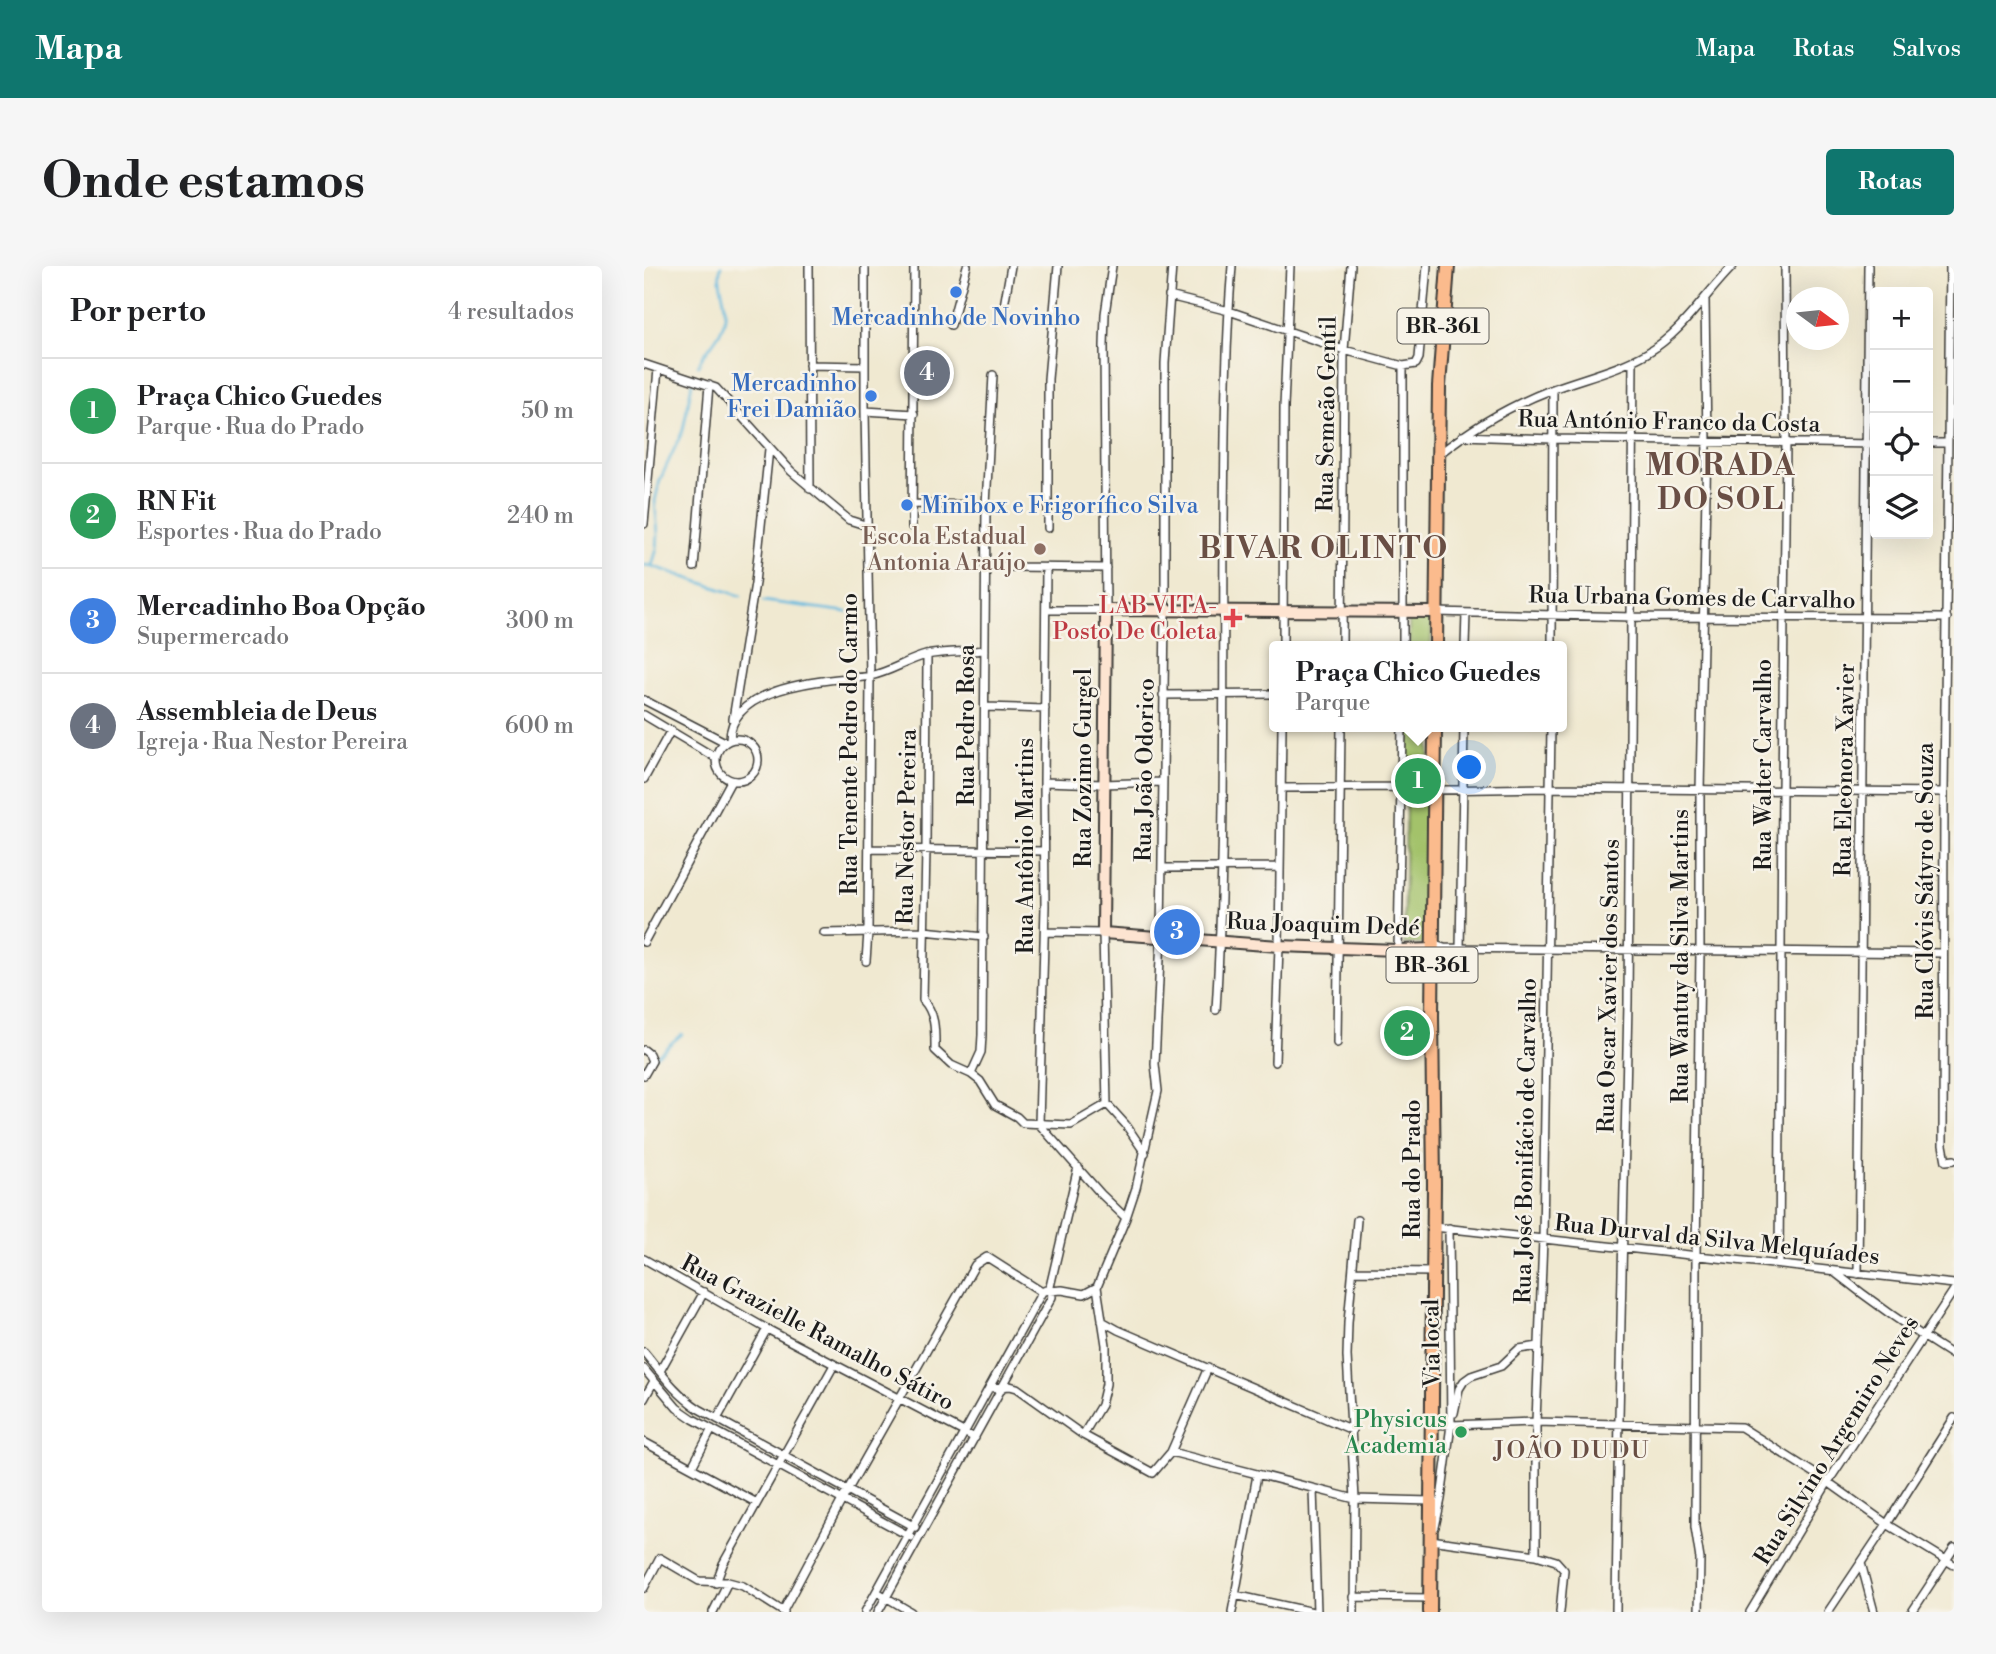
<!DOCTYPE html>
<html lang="pt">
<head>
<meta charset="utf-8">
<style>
  :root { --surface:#fff; --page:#f6f6f6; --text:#202124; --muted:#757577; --line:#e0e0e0; --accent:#0f766e }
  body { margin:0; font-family:"Libre Bodoni",serif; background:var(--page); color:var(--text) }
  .controls { position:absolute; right:21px; top:21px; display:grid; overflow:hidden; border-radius:7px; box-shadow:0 7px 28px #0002 }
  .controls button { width:63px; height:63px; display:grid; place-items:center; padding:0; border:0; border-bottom:2px solid var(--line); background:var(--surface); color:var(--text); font:35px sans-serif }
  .compass { position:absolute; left:1142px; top:21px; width:63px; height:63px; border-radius:50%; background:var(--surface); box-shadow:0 7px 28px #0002; rotate:105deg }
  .you { position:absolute; left:826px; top:502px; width:24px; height:24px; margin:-18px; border:5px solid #fff; border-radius:50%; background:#1a73e8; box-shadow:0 0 0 10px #1a73e833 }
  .badge { display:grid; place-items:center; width:46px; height:46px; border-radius:50%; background:var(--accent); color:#fff; font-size:23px; font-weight:700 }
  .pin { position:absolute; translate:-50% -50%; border:4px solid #fff; box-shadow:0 2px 7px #0006 }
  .popup { position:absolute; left:625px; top:375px; width:298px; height:91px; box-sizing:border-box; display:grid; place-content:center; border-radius:7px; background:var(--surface); filter:drop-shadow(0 2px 5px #0005); font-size:23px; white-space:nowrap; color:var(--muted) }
  .popup b { font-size:26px; color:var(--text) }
  .popup::after { content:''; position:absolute; left:50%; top:100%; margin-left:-14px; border:14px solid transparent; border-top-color:var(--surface) }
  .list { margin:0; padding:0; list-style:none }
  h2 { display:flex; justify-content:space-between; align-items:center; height:91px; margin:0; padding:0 28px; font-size:30px }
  h2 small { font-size:23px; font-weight:400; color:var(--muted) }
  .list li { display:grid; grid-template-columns:46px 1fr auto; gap:21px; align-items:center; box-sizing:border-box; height:105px; padding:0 28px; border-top:2px solid var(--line) }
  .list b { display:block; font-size:26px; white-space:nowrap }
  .list p { margin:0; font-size:23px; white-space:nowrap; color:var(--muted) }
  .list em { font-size:23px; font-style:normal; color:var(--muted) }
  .icon { flex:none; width:38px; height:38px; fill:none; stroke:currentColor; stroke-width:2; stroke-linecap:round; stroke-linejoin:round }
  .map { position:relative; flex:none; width:1310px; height:1346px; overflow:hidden; border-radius:7px }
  header { display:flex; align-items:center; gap:42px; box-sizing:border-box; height:98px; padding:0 35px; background:var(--accent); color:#fff }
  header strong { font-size:33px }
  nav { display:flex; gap:38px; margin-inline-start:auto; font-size:24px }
  .intro { display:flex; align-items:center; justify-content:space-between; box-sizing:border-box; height:168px; padding:0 42px }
  h1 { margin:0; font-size:49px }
  .button { padding:18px 32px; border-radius:7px; background:var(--accent); color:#fff; font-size:24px; font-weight:700 }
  main { display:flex; gap:42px; padding:0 42px }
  aside { flex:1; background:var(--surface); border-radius:7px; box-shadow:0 7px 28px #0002 }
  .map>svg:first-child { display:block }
</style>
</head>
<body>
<header>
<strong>Mapa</strong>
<nav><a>Mapa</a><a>Rotas</a><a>Salvos</a></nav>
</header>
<div class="intro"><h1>Onde estamos</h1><a class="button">Rotas</a></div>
<main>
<aside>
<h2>Por perto<small>4 resultados</small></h2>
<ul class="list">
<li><span class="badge" style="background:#2e9e5b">1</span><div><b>Praça Chico Guedes</b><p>Parque · Rua do Prado</p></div><em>50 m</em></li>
<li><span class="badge" style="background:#2e9e5b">2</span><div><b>RN Fit</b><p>Esportes · Rua do Prado</p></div><em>240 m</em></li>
<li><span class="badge" style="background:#3f7fe0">3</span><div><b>Mercadinho Boa Opção</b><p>Supermercado</p></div><em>300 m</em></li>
<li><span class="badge" style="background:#6b7280">4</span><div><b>Assembleia de Deus</b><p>Igreja · Rua Nestor Pereira</p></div><em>600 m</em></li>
</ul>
</aside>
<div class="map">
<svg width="1310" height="1346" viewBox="0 0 1310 1346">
  <rect width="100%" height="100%" fill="#f7f3e8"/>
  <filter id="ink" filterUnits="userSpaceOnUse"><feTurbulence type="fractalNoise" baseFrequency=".0143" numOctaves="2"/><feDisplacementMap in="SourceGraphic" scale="14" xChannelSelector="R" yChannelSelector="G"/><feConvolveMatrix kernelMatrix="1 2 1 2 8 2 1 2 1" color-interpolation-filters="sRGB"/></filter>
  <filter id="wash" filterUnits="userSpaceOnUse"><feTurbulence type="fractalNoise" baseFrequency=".00686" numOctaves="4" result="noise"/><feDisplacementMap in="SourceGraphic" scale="28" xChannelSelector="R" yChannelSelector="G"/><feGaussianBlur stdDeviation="1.57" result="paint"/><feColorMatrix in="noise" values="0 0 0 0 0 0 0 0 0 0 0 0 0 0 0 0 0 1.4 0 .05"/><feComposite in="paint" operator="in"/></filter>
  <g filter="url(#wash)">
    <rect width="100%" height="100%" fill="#f0e9d1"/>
    <path fill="#a3c26a" stroke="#606f43" stroke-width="2" d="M765 352H788L787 380H765Z
      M763 461H786L782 678H760Z"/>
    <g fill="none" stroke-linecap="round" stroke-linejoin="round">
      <path stroke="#63b9df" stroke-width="2.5" d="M54 99C62 82 79 70 81 50 83 32 72 17 77 0
        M0 299 8 300 97 330
        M8 300 13 282 14 268 11 235 16 214 39 164 48 117
        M119 335 203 346
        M12 790 38 768"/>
    </g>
  </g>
  <g filter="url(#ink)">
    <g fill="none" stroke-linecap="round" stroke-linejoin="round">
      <g stroke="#3c3b37" stroke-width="10">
        <path id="street" d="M165 0 166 223
          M221 0V145L226 411 224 666 222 695
          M1306 0 1300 526 1299 879 1302 895 1310 894
          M525 30 585 45 700 84 759 100 772 98 775 92 783 0
          M360 40 367 0
          M307 59 323 0
          M0 98 72 122 147 205 205 254 224 260
          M165 99 221 100
          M221 145 270 148
          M818 170 908 173 1231 178
          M1284 177H1304
          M794 189C829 161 867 139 909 123 941 111 974 104 1003 87 1040 65 1060 29 1089 0
          M269 238 342 239
          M0 258 14 103
          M268 261 270 0
          M404 262V113L414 0
          M342 298 368 301 462 302
          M50 301 65 119
          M402 302 400 516 401 640 395 858 457 928 482 952
          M402 344H462L460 80 461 48 468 0
          M792 346 988 351 1303 352
          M639 380 640 141 646 0
          M698 380 700 84 707 0
          M759 380V100
          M821 380 822 347
          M908 380 909 123
          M283 389 282 583 279 734C292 748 291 765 291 784L307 799 327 808 336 815 351 839 373 851 379 857 427 859 463 838
          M519 429 630 428
          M0 434 81 476
          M342 441 401 443
          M0 449 72 492
          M89 453 111 317 125 183
          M72 494a21 21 0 1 1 42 0a21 21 0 1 1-42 0Z
          M86 473C86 424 168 415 205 412 212 411 219 412 226 410 246 406 263 394 282 389 300 385 322 386 341 384
          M0 513 27 464
          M400 516 459 518 518 516
          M638 522 757 521
          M790 524 905 522 1300 526
          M225 583 400 585
          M518 602 635 601
          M401 666 459 667 463 838
          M180 667 280 665 340 671
          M789 674 794 680 800 682 1299 687
          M0 676 87 515
          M816 682 820 461
          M754 684 758 461
          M572 744C582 581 579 418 580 255 581 170 581 85 588 0
          M693 777 697 461
          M0 784 5 788 8 795 0 809
          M631 796 635 680 638 461
          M327 808 337 786 338 769 342 239 349 109
          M463 838 482 859 501 887
          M434 901 405 1025 418 1024 440 1028 453 1021
          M790 961 1310 1018
          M0 993 123 1063 331 1172
          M1135 998 1138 525 1142 175 1141 0
          M709 1005 790 1006
          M1189 1005C1228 1036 1268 1064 1310 1090
          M1214 1008 1224 0
          M458 1055 474 1064 708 1164
          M0 1086C18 1108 32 1128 55 1143L271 1261
          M0 1103 33 1142 49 1153 267 1271
          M16 1105 60 1026
          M345 1122 366 1120 373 1122 439 1169 509 1207 527 1186 564 1102
          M0 1133 10 1115
          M810 1147 815 1123 820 1115 827 1110 857 1100 875 1083 895 1080
          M73 1153 123 1063
          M788 1158 807 1159 892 1156 1097 1161 1184 1216 1243 1258 1310 1299
          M439 1169 457 1139 462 1118V1079L453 1021 482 952 492 922 514 825 511 798 517 672 521 345V97L528 0
          M0 1176 113 1237
          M527 1186 711 1233 787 1235
          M48 1201 68 1163
          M669 1223 673 1346
          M791 1261 797 1233 807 1159 805 962
          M788 1272 787 1274 892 1289 912 1295 920 1304 916 1346
          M892 1289V1156L899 973 907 461
          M1217 1297 1230 1346
          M72 1317 79 1298 190 1099
          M0 1322 16 1292 55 1315 84 1316 99 1320 140 1346
          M233 1326 267 1346
          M591 1329 669 1346
          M709 1331 786 1332
          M139 1345 198 1234 331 999 343 991 398 1026 402 1024 407 1026 408 1031 234 1346
          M69 1346 84 1316
          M221 1346 398 1026
          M588 1346 613 1209
          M710 1346 711 1233 703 1090 704 1057 713 954
          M972 1346C974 1143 980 939 984 736 987 522 988 308 989 95
          M1055 1346 1056 1293 1051 1261 1052 989 1056 685V525L1063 176 1061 34
          M1106 1346 1184 1216 1310 1024
          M1184 1346 1243 1258 1310 1152
          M1268 1346 1310 1282"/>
      </g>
      <g stroke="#3c3b37" stroke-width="14">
        <path id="secondary" d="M789 683 754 684 635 680 459 667 462 344 792 346"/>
      </g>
      <g stroke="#3c3b37" stroke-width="16">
        <path id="primary" d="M792 380 795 120 804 0
          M786 1346 790 918 788 750 791 461"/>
      </g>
      <use href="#street" stroke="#fff" stroke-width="7"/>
      <use href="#secondary" stroke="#fde4d1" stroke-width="10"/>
      <use href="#primary" stroke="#fbbb8d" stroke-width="12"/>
    </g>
  </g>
  <g fill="#3f7fe0" stroke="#f7f3e8" stroke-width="2.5">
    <circle cx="312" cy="26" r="7"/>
    <circle cx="227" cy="130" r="7"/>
    <circle cx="263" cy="239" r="7"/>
  </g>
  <circle fill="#8d6e63" stroke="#f7f3e8" stroke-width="2.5" cx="396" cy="283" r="7"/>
  <path fill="#e0444e" stroke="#f7f3e8" stroke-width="2.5" d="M585.5 341.5h7v7h7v7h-7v7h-7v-7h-7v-7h7z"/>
  <circle fill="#2e9e5b" stroke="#f7f3e8" stroke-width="2.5" cx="817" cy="1166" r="7"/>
  <g text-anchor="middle" stroke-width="5" stroke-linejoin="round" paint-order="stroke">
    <g fill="#f7f3e8" stroke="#5e5c59" stroke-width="2">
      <rect x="753.5" y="42.5" width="91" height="35" rx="5"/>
      <rect x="742.5" y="681.5" width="91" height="35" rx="5"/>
    </g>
    <g font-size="21" font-weight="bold" fill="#1c1c1c">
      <text x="799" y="67">BR-361</text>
      <text x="788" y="706">BR-361</text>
    </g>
    <g font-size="23" fill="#366cbe" stroke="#f7f3e8">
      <text x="312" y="59">Mercadinho de Novinho</text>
      <text x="213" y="125" text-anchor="end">Mercadinho<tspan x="213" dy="26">Frei Damião</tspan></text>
      <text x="277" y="247" text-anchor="start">Minibox e Frigorífico Silva</text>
    </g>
    <g font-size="23" fill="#1c1c1c" stroke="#f7f3e8">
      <text transform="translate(682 148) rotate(-89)" y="8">Rua Semeão Gentil</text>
      <text transform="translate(1025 155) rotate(1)" y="8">Rua António Franco da Costa</text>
      <text transform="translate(1048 331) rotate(1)" y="8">Rua Urbana Gomes de Carvalho</text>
      <text transform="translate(322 459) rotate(-90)" y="8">Rua Pedro Rosa</text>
      <text transform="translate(205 478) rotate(-90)" y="8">Rua Tenente Pedro do Carmo</text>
      <text transform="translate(1119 499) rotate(-90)" y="8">Rua Walter Carvalho</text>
      <text transform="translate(439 502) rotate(-90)" y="8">Rua Zozimo Gurgel</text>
      <text transform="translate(500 504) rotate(-89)" y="8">Rua João Odorico</text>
      <text transform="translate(1200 504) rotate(-89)" y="8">Rua Eleonora Xavier</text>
      <text transform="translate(262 561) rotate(-89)" y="8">Rua Nestor Pereira</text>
      <text transform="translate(381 580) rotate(-90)" y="8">Rua Antônio Martins</text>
      <text transform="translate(1281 615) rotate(-90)" y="8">Rua Clóvis Sátyro de Souza</text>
      <text transform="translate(679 658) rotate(2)" y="8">Rua Joaquim Dedé</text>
      <text transform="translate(1036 690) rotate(-90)" y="8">Rua Wantuy da Silva Martins</text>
      <text transform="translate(964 720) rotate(-89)" y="8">Rua Oscar Xavier dos Santos</text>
      <text transform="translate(881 875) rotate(-89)" y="8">Rua José Bonifácio de Carvalho</text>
      <text transform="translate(768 903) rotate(-90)" y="8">Rua do Prado</text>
      <text transform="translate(1073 973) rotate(6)" y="8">Rua Durval da Silva Melquíades</text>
      <text transform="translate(174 1066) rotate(28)" y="8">Rua Grazielle Ramalho Sátiro</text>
      <text transform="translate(787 1077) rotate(-91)" y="8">Via local</text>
      <text transform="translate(1192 1174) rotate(-58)" y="8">Rua Silvino Argemiro Neves</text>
    </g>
    <g font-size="23" fill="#785e54" stroke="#f7f3e8" text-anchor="end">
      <text x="382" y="278">Escola Estadual<tspan x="382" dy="26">Antonia Araújo</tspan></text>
    </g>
    <g font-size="23" fill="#be3a42" stroke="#f7f3e8" text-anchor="end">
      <text x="573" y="347">LAB VITA-<tspan x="573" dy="26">Posto De Coleta</tspan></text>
    </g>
    <g font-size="23" fill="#27864d" stroke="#f7f3e8" text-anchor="end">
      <text x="803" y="1161">Physicus<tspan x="803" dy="26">Academia</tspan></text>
    </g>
    <g font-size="24" letter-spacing="2" fill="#694e44" stroke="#f7f3e8">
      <text x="928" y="1192">JOÃO DUDU</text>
    </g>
    <g font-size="30" font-weight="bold" letter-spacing="2" fill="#694e44" stroke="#f7f3e8">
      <text x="1077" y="209">MORADA<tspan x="1077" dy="34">DO SOL</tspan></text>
      <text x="680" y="292">BIVAR OLINTO</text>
    </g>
  </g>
</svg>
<div class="controls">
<button>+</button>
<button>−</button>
<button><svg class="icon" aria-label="locate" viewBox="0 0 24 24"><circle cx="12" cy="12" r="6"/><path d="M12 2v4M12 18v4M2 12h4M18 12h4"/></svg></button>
<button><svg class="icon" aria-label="layers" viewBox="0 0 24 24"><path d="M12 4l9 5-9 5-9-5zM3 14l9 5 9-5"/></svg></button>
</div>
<svg class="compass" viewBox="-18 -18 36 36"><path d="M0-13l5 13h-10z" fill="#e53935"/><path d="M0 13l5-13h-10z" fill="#757577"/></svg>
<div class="you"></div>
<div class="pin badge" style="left:774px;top:515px;background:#2e9e5b">1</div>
<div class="popup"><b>Praça Chico Guedes</b>Parque</div>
<div class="pin badge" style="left:763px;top:767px;background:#2e9e5b">2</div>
<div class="pin badge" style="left:533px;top:666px;background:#3f7fe0">3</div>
<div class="pin badge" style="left:283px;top:107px;background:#6b7280">4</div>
</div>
</main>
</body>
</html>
